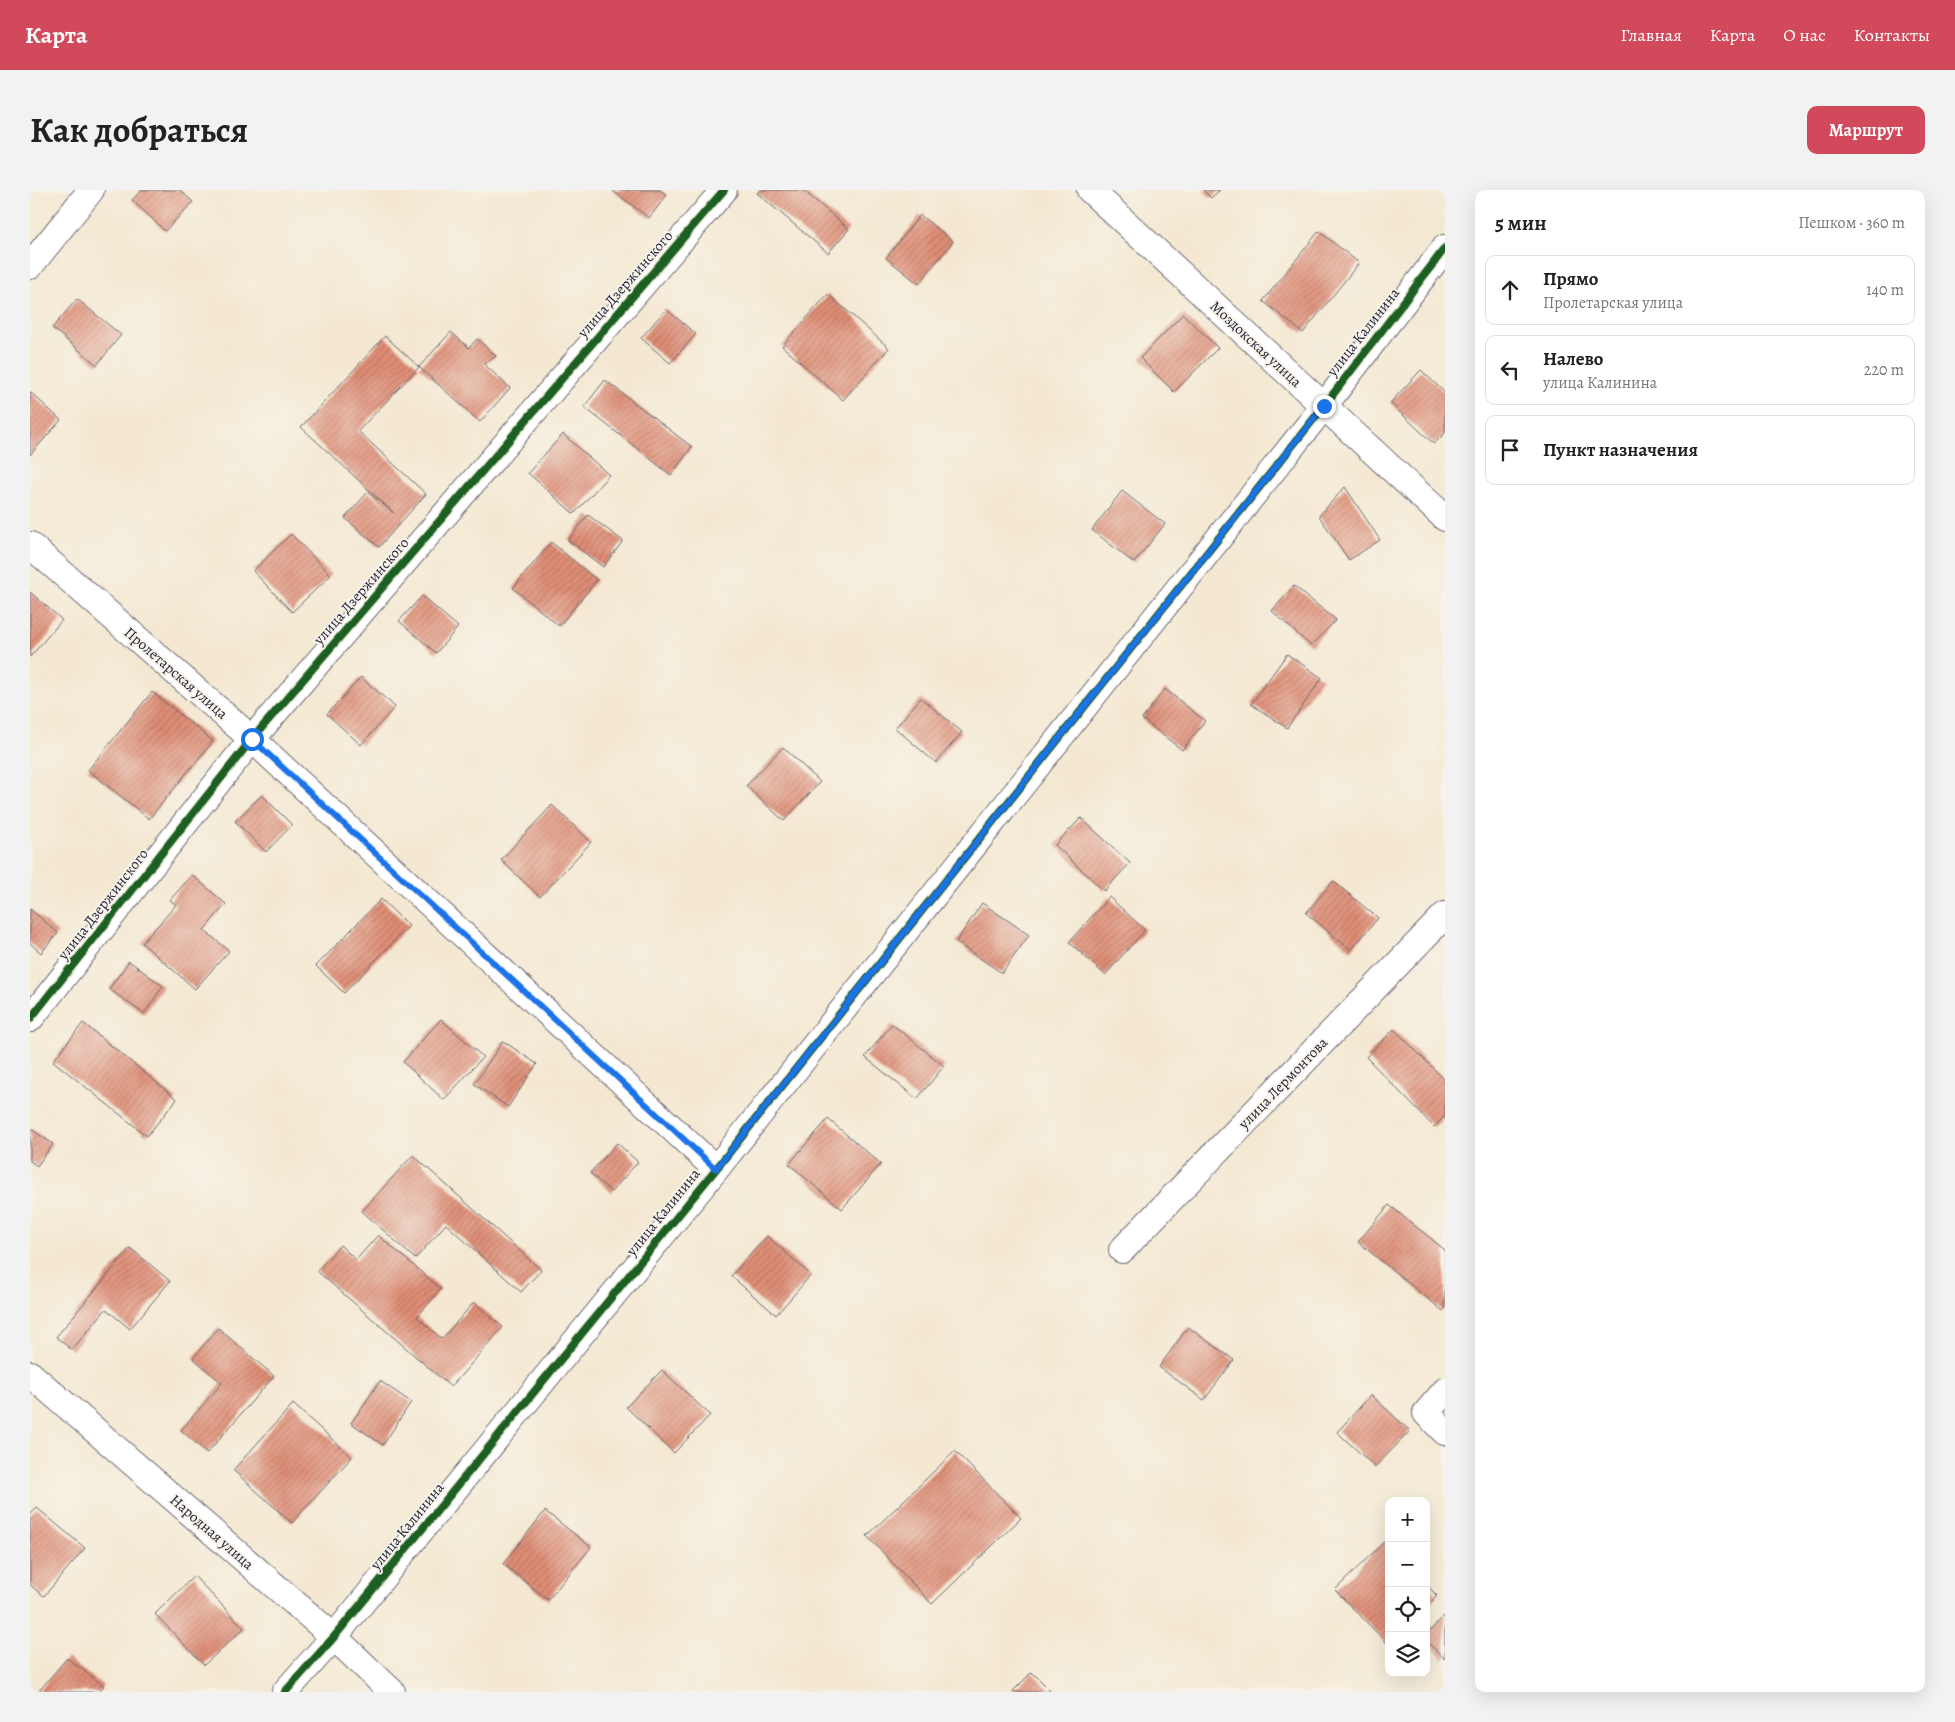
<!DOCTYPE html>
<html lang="ru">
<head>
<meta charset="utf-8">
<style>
  :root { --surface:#fff; --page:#f2f2f2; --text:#222; --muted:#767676; --line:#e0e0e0; --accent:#d1495b }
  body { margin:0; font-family:Alegreya,serif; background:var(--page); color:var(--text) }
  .controls { position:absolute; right:15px; bottom:15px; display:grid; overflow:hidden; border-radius:10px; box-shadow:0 5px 20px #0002 }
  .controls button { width:45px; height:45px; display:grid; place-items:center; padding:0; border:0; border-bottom:1px solid var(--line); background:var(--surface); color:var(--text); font:25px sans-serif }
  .stop { position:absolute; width:15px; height:15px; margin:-11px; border:4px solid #1a73e8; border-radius:50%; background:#fff }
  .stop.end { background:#1a73e8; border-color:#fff; box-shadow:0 1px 5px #0008 }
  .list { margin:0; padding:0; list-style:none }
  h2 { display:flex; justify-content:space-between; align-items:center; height:65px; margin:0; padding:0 20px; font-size:21px }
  h2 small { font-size:16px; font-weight:400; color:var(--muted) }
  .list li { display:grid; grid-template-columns:32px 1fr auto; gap:15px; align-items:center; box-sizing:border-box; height:70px; margin:0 10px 10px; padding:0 10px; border:1px solid var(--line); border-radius:10px }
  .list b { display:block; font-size:19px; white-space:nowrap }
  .list p { margin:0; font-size:16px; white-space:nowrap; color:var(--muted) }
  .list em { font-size:16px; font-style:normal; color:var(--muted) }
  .icon { flex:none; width:28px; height:28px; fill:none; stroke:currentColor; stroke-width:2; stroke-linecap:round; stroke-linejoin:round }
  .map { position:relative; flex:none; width:1415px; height:1502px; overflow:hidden; border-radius:10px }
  header { display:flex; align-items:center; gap:30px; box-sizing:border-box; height:70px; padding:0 25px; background:var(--accent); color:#fff }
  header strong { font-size:24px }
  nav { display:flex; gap:28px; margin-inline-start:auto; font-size:18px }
  .intro { display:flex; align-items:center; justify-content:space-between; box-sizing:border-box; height:120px; padding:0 30px }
  h1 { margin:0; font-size:35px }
  .button { padding:12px 22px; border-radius:10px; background:var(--accent); color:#fff; font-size:18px; font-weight:700 }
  main { display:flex; gap:30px; padding:0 30px }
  aside { flex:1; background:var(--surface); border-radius:10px; box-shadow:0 5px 20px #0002 }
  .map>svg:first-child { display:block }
</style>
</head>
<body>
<header>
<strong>Карта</strong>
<nav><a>Главная</a><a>Карта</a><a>О нас</a><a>Контакты</a></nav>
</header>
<div class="intro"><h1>Как добраться</h1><a class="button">Маршрут</a></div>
<main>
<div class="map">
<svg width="1415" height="1502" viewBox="0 0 1415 1502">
  <defs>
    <pattern id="building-hatch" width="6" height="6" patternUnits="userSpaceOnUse" patternTransform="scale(1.25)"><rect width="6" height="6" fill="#e08e76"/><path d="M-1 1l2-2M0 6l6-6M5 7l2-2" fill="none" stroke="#b57462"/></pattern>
  </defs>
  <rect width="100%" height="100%" fill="#f7f3e8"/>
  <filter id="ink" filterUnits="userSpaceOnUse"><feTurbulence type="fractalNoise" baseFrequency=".02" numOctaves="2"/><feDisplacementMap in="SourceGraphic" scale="10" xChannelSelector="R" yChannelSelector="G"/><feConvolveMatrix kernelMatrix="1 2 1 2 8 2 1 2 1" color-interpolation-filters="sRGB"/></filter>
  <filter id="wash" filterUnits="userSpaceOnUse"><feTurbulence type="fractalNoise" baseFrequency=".0096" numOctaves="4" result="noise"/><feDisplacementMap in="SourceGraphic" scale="20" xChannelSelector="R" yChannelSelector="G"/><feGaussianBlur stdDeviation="1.12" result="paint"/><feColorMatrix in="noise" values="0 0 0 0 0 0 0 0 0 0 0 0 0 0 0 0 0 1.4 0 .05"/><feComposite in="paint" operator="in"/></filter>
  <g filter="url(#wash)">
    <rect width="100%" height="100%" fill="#f4e8d2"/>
    <g id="blocks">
      <path fill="url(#building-hatch)" d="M112 0H150L163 12 135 41 102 10Z
        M582 0H630L637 5 619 28Z
        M730 0H773L819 39 798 63 727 3Z
        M1173 0H1190L1181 8Z
        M890 25 923 51 889 94 856 68Z
        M1289 41 1329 73 1273 143 1233 111Z
        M798 104 859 158 813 210 752 156Z
        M47 109 91 145 67 175 22 138Z
        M636 119 666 144 640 173 611 148Z
        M1153 124 1188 158 1144 202 1110 168Z
        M421 142 439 158 447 149 466 166 454 174 480 198 450 232 389 177Z
        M355 146 389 177 328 241 396 304 349 357 315 328 338 302 364 323 271 237Z
        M1391 180 1415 203V243L1404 254 1360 213Z
        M575 190 662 257 641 285 554 217Z
        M0 202 31 230 0 265Z
        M533 244 579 285 544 324 498 283Z
        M1315 297 1350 350 1319 370 1289 326Z
        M1092 301 1135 334 1104 373 1062 340Z
        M558 325 593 351 573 377 538 350Z
        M261 344 301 385 262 422 223 381Z
        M521 352 567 390 529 436 483 398Z
        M1264 396 1306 430 1281 456 1242 421Z
        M0 402 32 430 0 467Z
        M392 406 428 437 406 463 369 431Z
        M1257 464 1292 488 1257 538 1221 514Z
        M331 487 365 517 331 555 297 524Z
        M1135 499 1175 531 1152 560 1112 529Z
        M122 502 183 551 119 629 58 580Z
        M891 508 932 542 906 573 865 538Z
        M753 557 790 592 754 631 716 596Z
        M232 605 262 635 236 662 205 631Z
        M522 615 561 652 510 707 471 670Z
        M1051 628 1100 673 1074 701 1025 655Z
        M162 685 196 714 174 740 199 761 165 799 112 753 146 715 140 710Z
        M1303 691 1348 728 1321 760 1276 723Z
        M1079 707 1115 740 1075 785 1039 752Z
        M351 709 379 736 314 803 286 776Z
        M952 713 999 745 972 783 926 752Z
        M0 719 28 743 11 763 0 753Z
        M99 771 133 796 114 824 79 799Z
        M411 829 453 867 414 910 373 872Z
        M53 833 147 909 117 946 23 871Z
        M862 834 914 876 887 909 835 867Z
        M1364 839 1415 890V926L1404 937 1336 867Z
        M473 851 507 874 478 917 444 894Z
        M798 929 851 974 812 1019 759 974Z
        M0 938 23 954 7 976 0 971Z
        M587 953 608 972 581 1002 560 983Z
        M383 965 511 1080 491 1102 416 1034 385 1069 332 1021Z
        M1359 1015 1415 1060V1118L1413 1121 1328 1052Z
        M348 1045 411 1099 387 1127 412 1149 444 1112 473 1137 421 1197 287 1081 310 1055 326 1070Z
        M737 1046 781 1085 746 1125 701 1086Z
        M100 1058 140 1091 100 1139 76 1119 42 1160 26 1147Z
        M1158 1137 1204 1170 1174 1210 1129 1177Z
        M188 1138 244 1186 177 1263 151 1240 192 1193 163 1168Z
        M632 1180 680 1225 644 1263 596 1217Z
        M350 1191 381 1212 353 1255 321 1233Z
        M1341 1205 1380 1241 1345 1277 1307 1242Z
        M263 1214 322 1267 262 1333 203 1280Z
        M925 1261 991 1328 902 1414 837 1346Z
        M7 1318 55 1358 14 1406 0 1395V1325Z
        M515 1321 561 1357 518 1410 473 1374Z
        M1354 1352 1359 1356V1455L1305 1400Z
        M164 1386 214 1438 174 1475 125 1424Z
        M1396 1394 1407 1406 1396 1417Z
        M1415 1425V1469L1396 1451V1445Z
        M37 1468 74 1496 68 1502H8Z
        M1002 1482 1022 1502H982Z"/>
    </g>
  </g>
  <g filter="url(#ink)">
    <use href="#blocks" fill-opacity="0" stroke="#6c6770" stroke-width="1"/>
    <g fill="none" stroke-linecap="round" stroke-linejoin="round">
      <g stroke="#6c6770" stroke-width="28">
        <path id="minor" d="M1060 0 1415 328
          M0 76 61 0
          M0 355 222 549 686 979
          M0 829 222 549 694 0
          M1092 1060 1415 725
          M0 1184 304 1447 362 1502
          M1415 1201 1396 1223 1415 1242
          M255 1502 304 1447 686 979 1294 216 1415 58"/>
      </g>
      <use href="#minor" stroke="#fff" stroke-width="26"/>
      <g stroke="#f7f3e8" stroke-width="11">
        <path id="cycleway" d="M0 829 222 549 694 0
          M255 1502 304 1447 686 979 1294 216 1415 58"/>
      </g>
      <use href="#cycleway" stroke="#1b5e20" stroke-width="8"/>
    </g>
  </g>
  <g fill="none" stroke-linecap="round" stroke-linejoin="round" filter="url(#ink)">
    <path stroke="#1a73e8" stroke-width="6" d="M222 549 686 979 1294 216"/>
  </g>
  <g text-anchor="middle" stroke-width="4" stroke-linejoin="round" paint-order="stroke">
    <g font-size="15" fill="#22223b" stroke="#f7f3e8">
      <text transform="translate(595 94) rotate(-49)" y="5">улица Дзержинского</text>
      <text transform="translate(1333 142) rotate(-52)" y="5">улица Калинина</text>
      <text transform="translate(1226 154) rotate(43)" y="5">Моздокская улица</text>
      <text transform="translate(331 401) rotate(-49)" y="5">улица Дзержинского</text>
      <text transform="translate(146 483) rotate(41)" y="5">Пролетарская улица</text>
      <text transform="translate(73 714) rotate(-52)" y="5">улица Дзержинского</text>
      <text transform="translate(1253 893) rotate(-46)" y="5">улица Лермонтова</text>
      <text transform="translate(633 1022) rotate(-51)" y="5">улица Калинина</text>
      <text transform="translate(377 1336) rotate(-51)" y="5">улица Калинина</text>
      <text transform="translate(182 1342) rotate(41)" y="5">Народная улица</text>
    </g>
  </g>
</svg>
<div class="controls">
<button>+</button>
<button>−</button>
<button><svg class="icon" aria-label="locate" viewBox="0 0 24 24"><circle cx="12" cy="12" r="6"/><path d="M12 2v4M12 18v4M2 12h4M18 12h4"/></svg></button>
<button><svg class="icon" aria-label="layers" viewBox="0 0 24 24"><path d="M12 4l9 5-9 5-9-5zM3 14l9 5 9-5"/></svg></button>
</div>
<div class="stop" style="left:222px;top:549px"></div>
<div class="stop end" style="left:1294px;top:216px"></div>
</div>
<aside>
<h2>5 мин<small>Пешком · 360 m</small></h2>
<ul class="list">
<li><svg class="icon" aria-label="ahead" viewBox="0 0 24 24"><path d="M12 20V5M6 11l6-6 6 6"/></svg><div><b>Прямо</b><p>Пролетарская улица</p></div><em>140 m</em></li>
<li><svg class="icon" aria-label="left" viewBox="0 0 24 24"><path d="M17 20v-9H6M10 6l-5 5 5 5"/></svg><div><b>Налево</b><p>улица Калинина</p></div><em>220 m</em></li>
<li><svg class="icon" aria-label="arrive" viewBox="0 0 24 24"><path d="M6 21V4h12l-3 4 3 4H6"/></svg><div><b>Пункт назначения</b></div></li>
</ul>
</aside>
</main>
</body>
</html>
